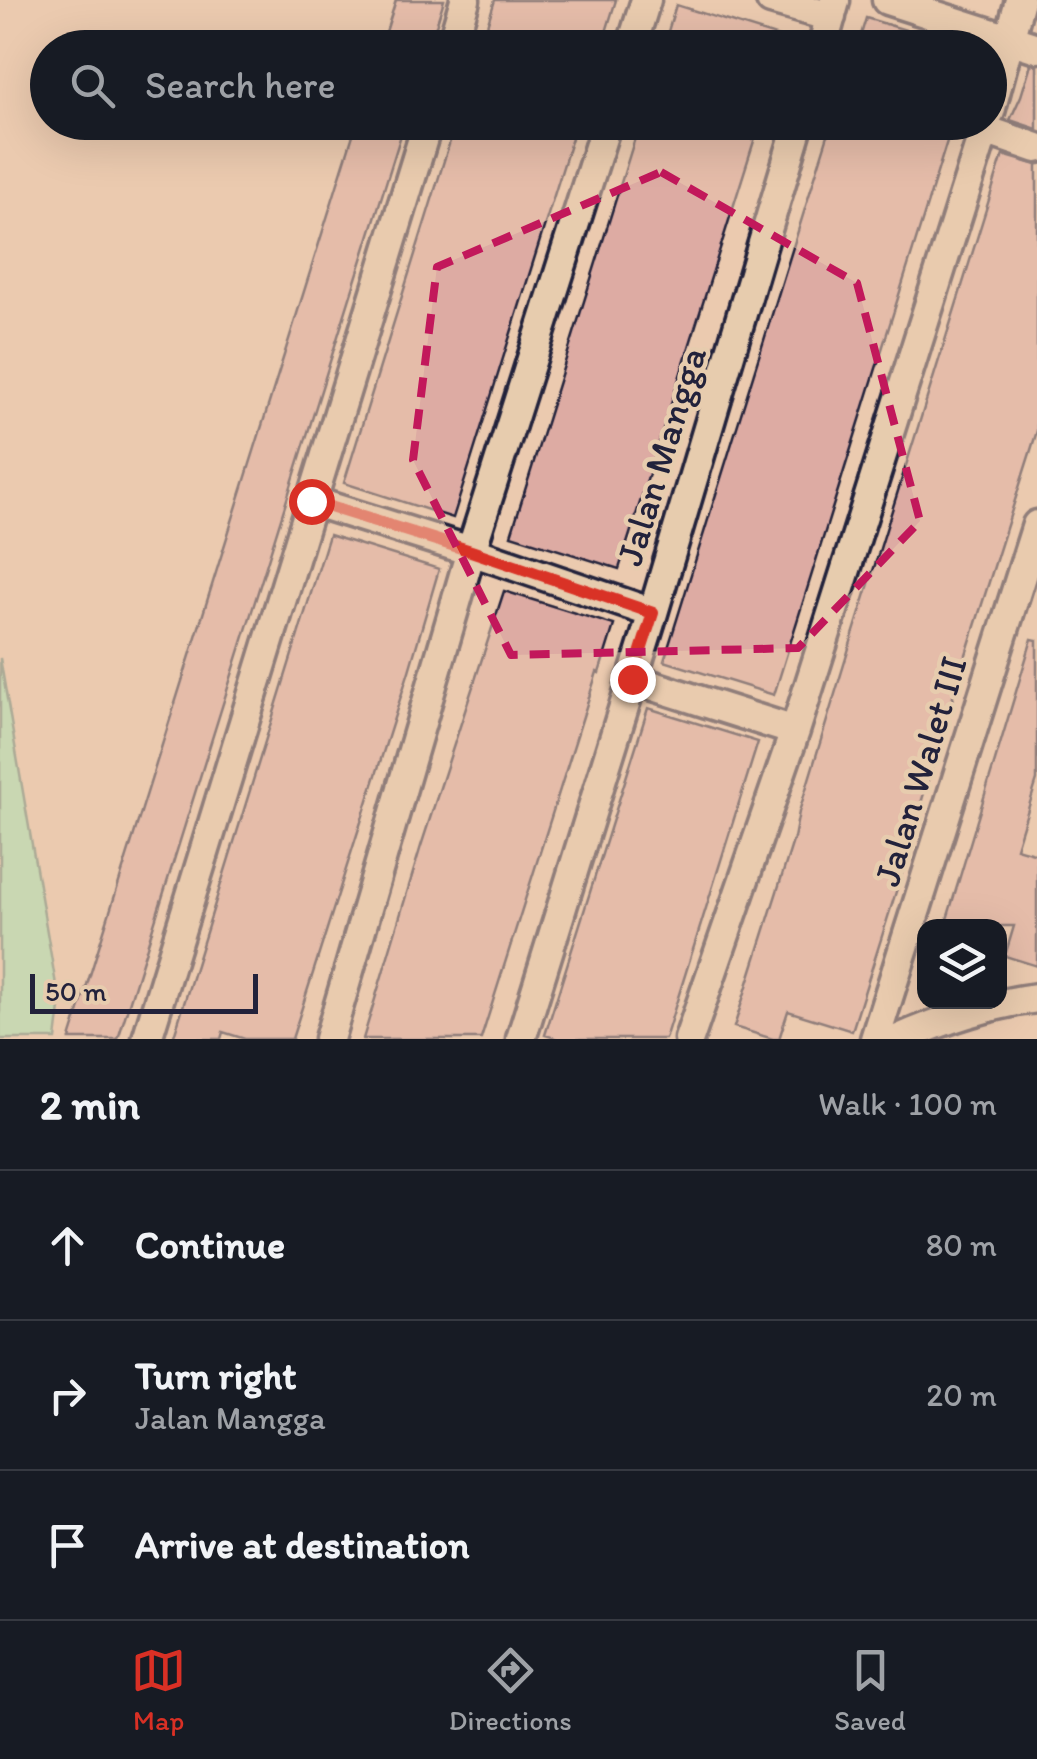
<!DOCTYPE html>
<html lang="en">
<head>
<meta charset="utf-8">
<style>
  :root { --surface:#171b24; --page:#20242c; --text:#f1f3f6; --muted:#9ea1a6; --line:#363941; --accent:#d93025 }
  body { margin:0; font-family:Itim,sans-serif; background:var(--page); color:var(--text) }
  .controls { position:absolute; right:30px; bottom:30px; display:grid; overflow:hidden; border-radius:20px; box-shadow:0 10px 40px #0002 }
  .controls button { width:90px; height:90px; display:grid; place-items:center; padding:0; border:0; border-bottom:2px solid var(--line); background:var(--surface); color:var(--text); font:50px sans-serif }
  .scale { position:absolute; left:30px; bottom:25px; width:228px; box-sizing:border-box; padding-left:10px; border:5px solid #22223b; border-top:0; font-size:28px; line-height:35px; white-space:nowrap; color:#22223b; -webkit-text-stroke:8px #e7ccae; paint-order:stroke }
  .stop { position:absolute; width:30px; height:30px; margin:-22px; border:8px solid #d93025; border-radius:50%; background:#fff }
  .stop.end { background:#d93025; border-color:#fff; box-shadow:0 2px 10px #0008 }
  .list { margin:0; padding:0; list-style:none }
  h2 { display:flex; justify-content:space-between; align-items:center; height:130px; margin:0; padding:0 40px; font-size:42px }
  h2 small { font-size:32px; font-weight:400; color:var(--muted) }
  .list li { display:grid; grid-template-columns:65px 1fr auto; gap:30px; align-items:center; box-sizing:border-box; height:150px; padding:0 40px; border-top:2px solid var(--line) }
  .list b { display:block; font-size:38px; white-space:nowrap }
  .list p { margin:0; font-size:32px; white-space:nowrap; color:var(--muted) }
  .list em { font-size:32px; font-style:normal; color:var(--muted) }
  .icon { flex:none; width:55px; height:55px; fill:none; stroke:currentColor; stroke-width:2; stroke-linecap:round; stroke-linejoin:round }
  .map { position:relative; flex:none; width:1037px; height:1039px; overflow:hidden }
  .search { position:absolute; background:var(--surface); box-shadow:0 10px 40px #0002; left:30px; right:30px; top:30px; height:110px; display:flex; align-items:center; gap:25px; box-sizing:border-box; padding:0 35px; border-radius:55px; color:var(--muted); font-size:38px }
  .sheet { height:580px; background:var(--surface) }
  nav { display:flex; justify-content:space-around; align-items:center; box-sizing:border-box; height:140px; border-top:2px solid var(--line); background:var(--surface); font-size:28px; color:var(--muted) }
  nav a { display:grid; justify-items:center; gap:5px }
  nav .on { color:var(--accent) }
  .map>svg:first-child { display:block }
</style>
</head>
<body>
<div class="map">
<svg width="1037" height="1039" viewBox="0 0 1037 1039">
  <rect width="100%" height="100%" fill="#ebcaaf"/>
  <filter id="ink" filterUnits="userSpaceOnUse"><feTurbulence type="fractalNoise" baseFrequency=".01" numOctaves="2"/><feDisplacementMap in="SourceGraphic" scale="20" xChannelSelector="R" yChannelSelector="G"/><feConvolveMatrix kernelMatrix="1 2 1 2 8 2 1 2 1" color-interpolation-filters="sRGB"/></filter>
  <g filter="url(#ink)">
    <path fill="#9fe7b5" stroke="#608478" stroke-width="2.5" d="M0 658 60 1008 56 1039H0Z"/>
    <path fill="#ddaba3" stroke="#22223b" stroke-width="2.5" d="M396 0H444L429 48H381Z
      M495 0H616L601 48H556L531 40 529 48H480Z
      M676 5 795 42 794 48H663Z
      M866 18 942 41 941 48H857Z
      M1031 64 1037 65V129L1010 120 1021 96Z
      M357 122H405L118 1039H70Z
      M456 122H577L453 518 344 483Z
      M640 122H760L619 569 511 535Z
      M832 122H953L774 695 664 661Z
      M1003 155 1037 165V431L962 667 906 853H908L900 879 852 1031 788 1011 779 1039H773L734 1027 794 838 799 812 853 635Z
      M329 535 439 569 409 671 292 1039H245L223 1032 221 1039H173Z
      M504 591 614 625 599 673 597 672 481 1039H363L421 846Z
      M1032 639 1037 640V780L1016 848 1037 854V966L1005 956 1014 926H945Z
      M648 708 758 742 665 1039H558L545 1035Z"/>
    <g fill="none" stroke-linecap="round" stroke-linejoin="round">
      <g stroke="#22223b" stroke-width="35">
        <path id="street" d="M771 0 831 17
          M887 0 1037 48
          M451 48 465 0
          M631 48 646 0
          M822 48 835 1
          M990 112 1020 0
          M985 130 1037 148
          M311 501 471 551 653 613
          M632 679 795 731
          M147 1039 428 122
          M329 1039 471 551 607 122
          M521 1039 653 613 799 122
          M689 1039 795 731 987 122
          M875 1039 1037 525
          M899 1039C944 1019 988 1004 1037 998"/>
      </g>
      <use href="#street" stroke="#e7ccae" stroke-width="28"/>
    </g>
  </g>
  <g fill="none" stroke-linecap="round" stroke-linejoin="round" filter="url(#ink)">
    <path stroke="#d93025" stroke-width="12" d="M311 501 471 551 653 613 632 679"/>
  </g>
  <path d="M0 0H1037V1039H0ZM661 172 857 283 920 521 798 648 511 655 413 460 437 267Z" fill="#ebcaaf" fill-opacity=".55" fill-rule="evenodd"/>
  <path fill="none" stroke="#c2185b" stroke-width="8" stroke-dasharray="20 12" stroke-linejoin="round" d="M661 172 857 283 920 521 798 648 511 655 413 460 437 267Z"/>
  <g text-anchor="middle" stroke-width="9" stroke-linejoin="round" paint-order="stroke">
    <g font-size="38" fill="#22223b" stroke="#e7ccae">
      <text transform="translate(661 456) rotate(-73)" y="13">Jalan Mangga</text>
      <text transform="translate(920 771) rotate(-73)" y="13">Jalan Walet III</text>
    </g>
  </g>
</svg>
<div class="controls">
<button><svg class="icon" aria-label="layers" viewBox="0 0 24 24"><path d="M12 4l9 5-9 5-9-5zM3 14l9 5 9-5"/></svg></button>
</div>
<div class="scale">50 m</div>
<div class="stop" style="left:311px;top:501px"></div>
<div class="stop end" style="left:632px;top:679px"></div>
<div class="search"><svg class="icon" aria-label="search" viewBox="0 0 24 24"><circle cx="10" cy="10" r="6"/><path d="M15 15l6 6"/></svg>Search here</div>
</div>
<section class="sheet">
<h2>2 min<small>Walk · 100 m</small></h2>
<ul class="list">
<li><svg class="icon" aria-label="ahead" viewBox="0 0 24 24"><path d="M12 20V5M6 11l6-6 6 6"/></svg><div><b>Continue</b></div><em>80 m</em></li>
<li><svg class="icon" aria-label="right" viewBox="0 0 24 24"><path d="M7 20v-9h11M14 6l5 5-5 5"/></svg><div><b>Turn right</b><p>Jalan Mangga</p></div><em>20 m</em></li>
<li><svg class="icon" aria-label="arrive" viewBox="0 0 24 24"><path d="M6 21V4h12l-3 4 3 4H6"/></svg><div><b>Arrive at destination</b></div></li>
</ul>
</section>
<nav>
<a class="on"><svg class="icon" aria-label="map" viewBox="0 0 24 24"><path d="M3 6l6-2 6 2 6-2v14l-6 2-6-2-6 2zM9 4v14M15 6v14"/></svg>Map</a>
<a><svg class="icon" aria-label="directions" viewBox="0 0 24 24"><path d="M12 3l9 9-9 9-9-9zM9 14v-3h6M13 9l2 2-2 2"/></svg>Directions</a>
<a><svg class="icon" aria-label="saved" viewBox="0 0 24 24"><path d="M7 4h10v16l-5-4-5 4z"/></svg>Saved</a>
</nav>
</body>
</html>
